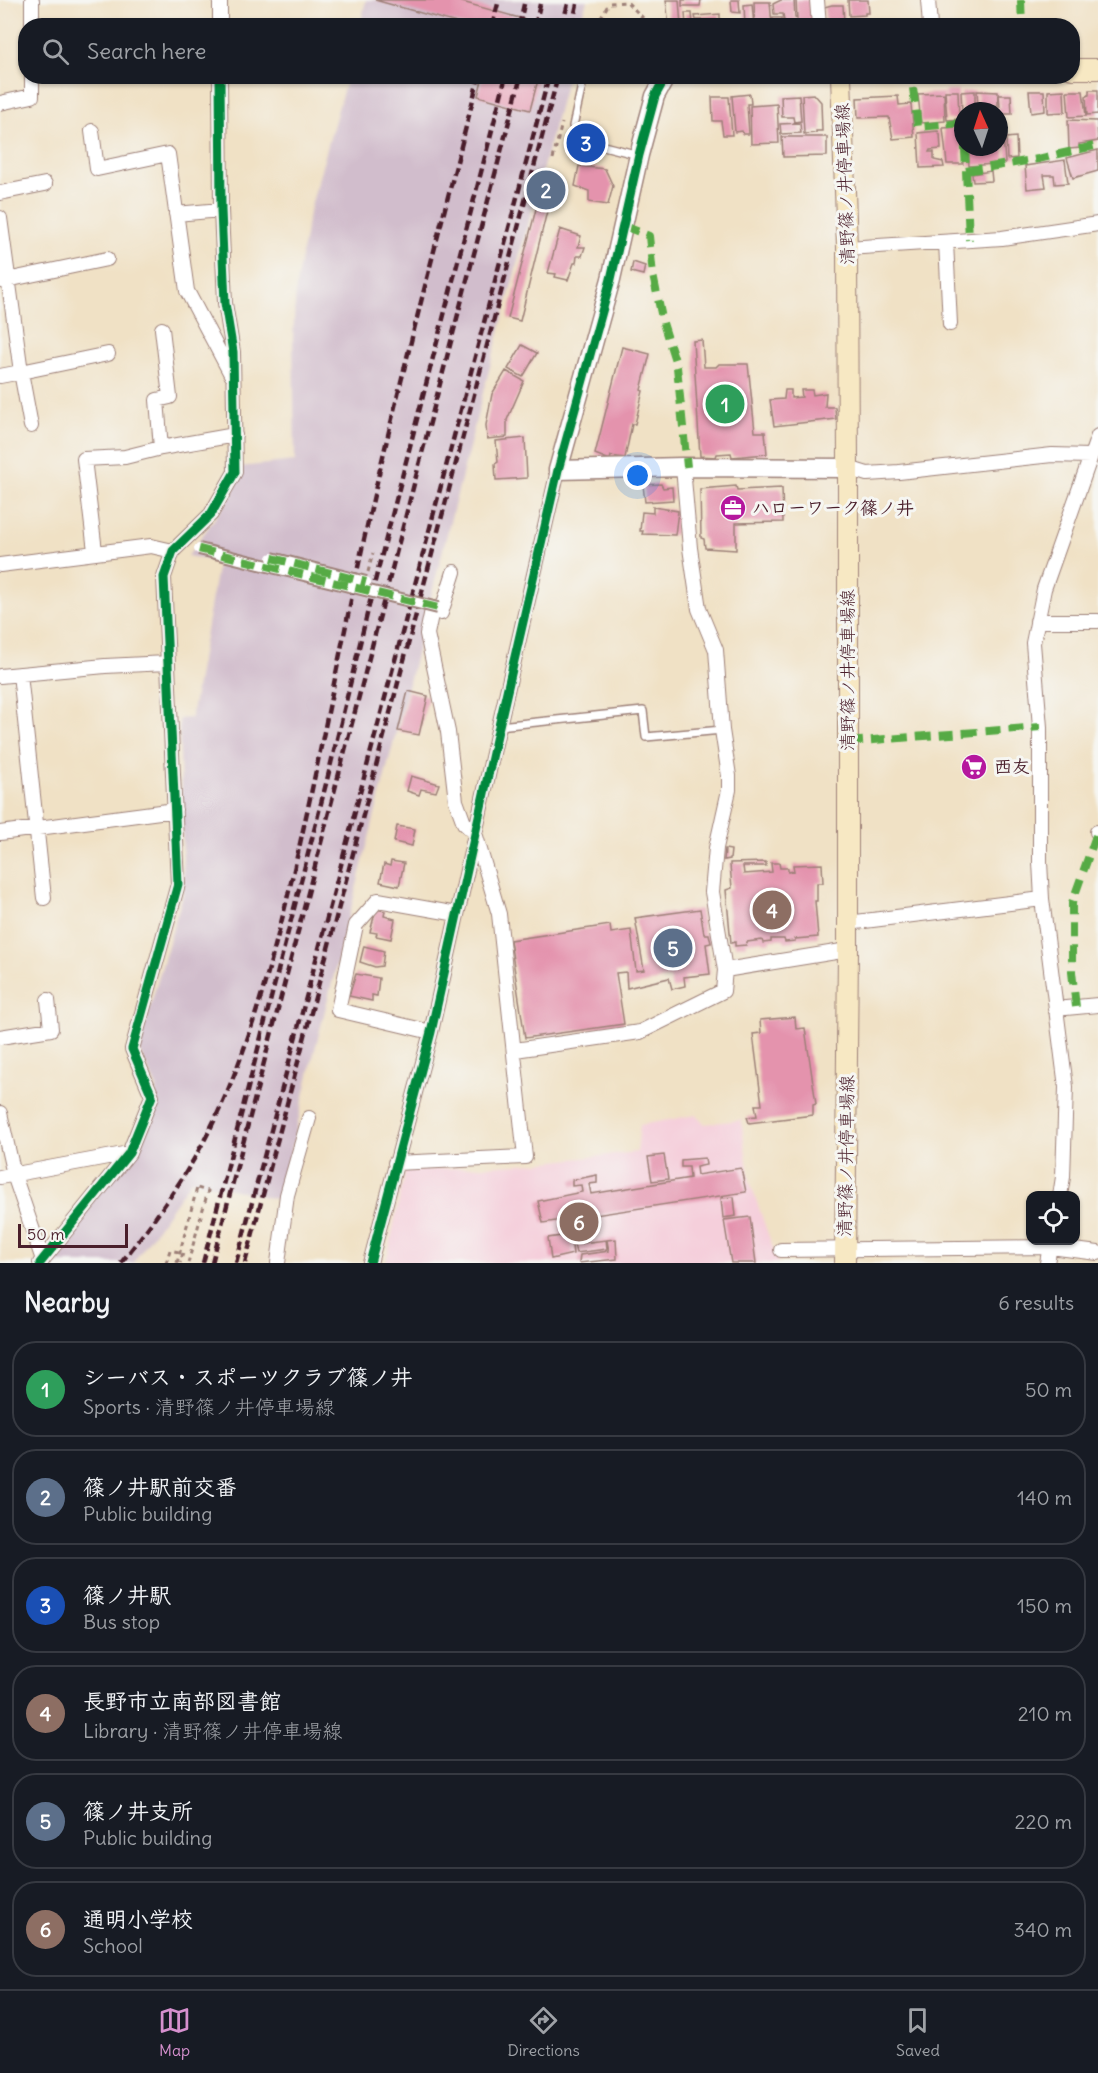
<!DOCTYPE html>
<html lang="en">
<head>
<meta charset="utf-8">
<style>
  :root { --surface:#171b24; --page:#20242c; --text:#f1f3f6; --muted:#9ea1a6; --line:#363941; --accent:#d690ce }
  body { margin:0; font-family:Delius,"Klee One",sans-serif; background:var(--page); color:var(--text) }
  .controls { position:absolute; right:18px; bottom:18px; display:grid; overflow:hidden; border-radius:12px; box-shadow:0 2px 4px #0004 }
  .controls button { width:54px; height:54px; display:grid; place-items:center; padding:0; border:0; border-bottom:2px solid var(--line); background:var(--surface); color:var(--text); font:30px sans-serif }
  .compass { position:absolute; left:954px; top:102px; width:54px; height:54px; border-radius:50%; background:var(--surface); box-shadow:0 2px 4px #0004; rotate:357deg }
  .scale { position:absolute; left:18px; bottom:15px; width:110px; box-sizing:border-box; padding-left:6px; border:3px solid #4a1f2b; border-top:0; font-size:16px; line-height:21px; white-space:nowrap; color:#4a1f2b; -webkit-text-stroke:4px #f6f6f2; paint-order:stroke }
  .you { position:absolute; left:638px; top:476px; width:21px; height:21px; margin:-15px; border:4px solid #fff; border-radius:50%; background:#1a73e8; box-shadow:0 0 0 9px #1a73e833 }
  .badge { display:grid; place-items:center; width:39px; height:39px; border-radius:50%; background:var(--accent); color:#fff; font-size:20px; font-weight:700 }
  .pin { position:absolute; translate:-50% -50%; border:3px solid #fff; box-shadow:0 2px 6px #0006 }
  .list { margin:0; padding:0; list-style:none }
  h2 { display:flex; justify-content:space-between; align-items:center; height:78px; margin:0; padding:0 24px; font-size:26px }
  h2 small { font-size:20px; font-weight:400; color:var(--muted) }
  .list li { display:grid; grid-template-columns:39px 1fr auto; gap:18px; align-items:center; box-sizing:border-box; height:96px; margin:0 12px 12px; padding:0 12px; border:2px solid var(--line); border-radius:24px }
  .list b { display:block; font-size:22px; white-space:nowrap }
  .list p { margin:0; font-size:20px; white-space:nowrap; color:var(--muted) }
  .list em { font-size:20px; font-style:normal; color:var(--muted) }
  .icon { flex:none; width:33px; height:33px; fill:none; stroke:currentColor; stroke-width:2; stroke-linecap:round; stroke-linejoin:round }
  .map { position:relative; flex:none; width:1098px; height:1263px; overflow:hidden }
  .search { position:absolute; background:var(--surface); box-shadow:0 2px 4px #0004; left:18px; right:18px; top:18px; height:66px; display:flex; align-items:center; gap:15px; box-sizing:border-box; padding:0 21px; border-radius:24px; color:var(--muted); font-size:22px }
  .sheet { height:726px; background:var(--surface) }
  nav { display:flex; justify-content:space-around; align-items:center; box-sizing:border-box; height:84px; border-top:2px solid var(--line); background:var(--surface); font-size:16px; color:var(--muted) }
  nav a { display:grid; justify-items:center; gap:3px }
  nav .on { color:var(--accent) }
  .map>svg:first-child { display:block }
</style>
</head>
<body>
<div class="map">
<svg width="1098" height="1263" viewBox="0 0 1098 1263">
  <rect width="100%" height="100%" fill="#f6f6f2"/>
  <filter id="ink" filterUnits="userSpaceOnUse"><feTurbulence type="fractalNoise" baseFrequency=".0167" numOctaves="2"/><feDisplacementMap in="SourceGraphic" scale="12" xChannelSelector="R" yChannelSelector="G"/><feConvolveMatrix kernelMatrix="1 2 1 2 8 2 1 2 1" color-interpolation-filters="sRGB"/></filter>
  <filter id="wash" filterUnits="userSpaceOnUse"><feTurbulence type="fractalNoise" baseFrequency=".008" numOctaves="4" result="noise"/><feDisplacementMap in="SourceGraphic" scale="24" xChannelSelector="R" yChannelSelector="G"/><feGaussianBlur stdDeviation="1.35" result="paint"/><feColorMatrix in="noise" values="0 0 0 0 0 0 0 0 0 0 0 0 0 0 0 0 0 1.4 0 .05"/><feComposite in="paint" operator="in"/></filter>
  <g filter="url(#wash)">
    <rect width="100%" height="100%" fill="#f0e1c5"/>
    <path fill="#f5cfdb" d="M696 1115 705 1124 741 1120 750 1182 778 1263H386L405 1171 537 1163 637 1152 640 1125Z"/>
    <path fill="#d1bdcc" d="M366 0H587L580 25 360 26Z
      M347 77H567L483 393 314 1053 280 1200 191 1180 133 1263H48L153 1112 157 1088 138 1048 184 891 179 719 191 718 218 562 188 556 232 494 240 467 295 461 293 338 296 286 309 213Z"/>
    <g id="blocks">
      <path fill="#e493ad" d="M375 0H455L548 26H467Z
        M666 0H679L681 26H669Z
        M682 0H701L700 6H682Z
        M731 0H739L740 13 732 12Z
        M781 0H794L795 18 797 19 796 0H811L813 26H785L783 14H774L773 4Z
        M848 0H868L869 13H865V15L849 16Z
        M754 2H770L772 26H755Z
        M752 4 754 26H745L744 5Z
        M832 5H843L844 23 826 25 824 7Z
        M685 13H692L693 26H686Z
        M720 14V20H696L695 16Z
        M773 18H782V26H773Z
        M483 76H539L530 110 478 96Z
        M1064 90 1065 112 1048 113V91Z
        M1089 90H1098V114L1087 115 1086 96 1089 95Z
        M945 91H958L959 119 947 120Z
        M975 91V111H962L961 92Z
        M977 91 998 92V105L978 106Z
        M1029 91H1044L1045 111 1031 113Z
        M1067 91H1083L1086 116 1069 117Z
        M944 93 945 121 921 123 918 94Z
        M750 94 751 104H747L749 134H743L742 131 735 132 732 96Z
        M814 94 821 102 822 131H816V133L804 134 802 95Z
        M799 95 801 121 794 122 793 117H782L781 96Z
        M999 95H1011L1012 114H1002V117H999V111H992V108L1000 107Z
        M898 96 899 105 911 104 914 137 893 139 889 117 858 118 857 98Z
        M712 97H729L732 135H723L721 121H713Z
        M777 104 779 143 751 144 750 106Z
        M999 120H1002L1005 163 969 166 968 147H999Z
        M1068 120 1097 121 1098 141 1079 144 1080 148 1069 149Z
        M800 123 801 133 781 134 780 124Z
        M960 127 963 164H947L943 128Z
        M938 131 939 134H940L941 149 930 150 929 152H934V160L943 162 944 167 920 168 918 133Z
        M782 137H827V156L783 157Z
        M1016 137 1017 158 1007 159 1006 138Z
        M1098 150V171L1073 178 1067 158Z
        M1065 160 1068 183 1055 184 1054 175H1044L1046 187 1027 189 1025 166Z
        M579 166 605 169 613 186 608 205 589 202V191L575 186Z
        M991 171 992 181 973 182 972 174Z
        M544 176 556 181 551 203 538 201Z
        M537 205 548 207 520 321 508 318Z
        M560 229 581 236 578 247H585L582 256H577L576 263H574L568 280 555 277 556 274 548 273Z
        M633 262 645 266 643 275 631 272Z
        M702 340 704 367H716L719 364H748L755 432H765L767 454 732 457 731 453 717 454 716 457 700 456 693 341Z
        M522 345 537 353 523 377 508 369Z
        M622 347 650 354 641 390 643 391 635 424H632L625 458 611 456 610 460 595 454Z
        M506 371 524 381 507 420V437L487 439 486 425 492 394Z
        M785 390H791V398L802 397 801 390H812L813 395 826 393 825 407H835L836 419 774 426 770 400 784 399Z
        M525 438 527 478 496 480 495 464 498 462 496 441Z
        M661 484 663 488 672 487 673 500 645 502 643 485Z
        M736 486 737 490 782 488 783 522 736 523V550L705 548 704 539 701 538 700 489Z
        M653 507 678 511 675 535 642 534 643 531H640L642 512 653 513Z
        M408 691 428 696 419 735 398 731Z
        M411 776 439 784 436 792 421 789 419 795 407 791Z
        M397 826 415 829 412 846 394 842Z
        M725 849 731 850 730 859 724 860Z
        M391 861 404 863 399 886 380 882 384 864 390 866Z
        M766 862V866H743L744 874 772 872 771 863H779L780 868H788V872L794 871 793 865 822 864 823 883H817V901H815L818 937 795 939V941L785 942 784 939H771V942L763 943 762 940 747 942 746 945 735 946V942L731 943 726 890 732 888 730 865V863Z
        M376 909 385 911 384 916 395 919 391 939 376 936 377 933 370 932Z
        M700 909 704 934H709L711 943 706 944 710 974 684 977 685 986 672 989 669 978 627 988 626 972 616 973 624 1024 525 1038 510 940 610 925 611 933 631 930 636 971 644 970 635 918Z
        M364 946 384 951 382 966 375 967 360 962Z
        M356 974 379 978 377 996 372 995V1001L349 996Z
        M795 1017 796 1029 805 1028 816 1104 813 1105V1115L749 1123 747 1117 757 1116 755 1105H762L753 1034 761 1033 760 1020Z
        M664 1155 668 1179 652 1181 648 1157Z
        M705 1158 706 1165 696 1167 697 1175 741 1168 746 1192 543 1223 538 1201 582 1192 581 1185 572 1186V1180L597 1175V1183L589 1184 591 1194 690 1178 689 1167H681V1160Z
        M734 1197 736 1216 723 1218 721 1198Z
        M750 1217 756 1263H731L724 1220Z
        M569 1223 573 1254 551 1259 548 1238 561 1236 560 1225Z
        M616 1239 617 1259 579 1263 580 1255 609 1251 607 1240Z
        M606 1240 607 1249 576 1253 574 1244Z"/>
    </g>
  </g>
  <g filter="url(#ink)">
    <use href="#blocks" fill-opacity="0" stroke="#9d8078" stroke-width="1.5"/>
    <g fill="none" stroke-linecap="round" stroke-linejoin="round">
      <g stroke="#9d8078" stroke-width="10">
        <path id="service" d="M584 76 573 126 580 140 639 155
          M499 726 643 711 646 737 722 730"/>
      </g>
      <g stroke="#9d8078" stroke-width="16">
        <path id="minor" d="M32 0V26
          M220 0V26
          M817 0 819 26
          M928 0 930 26
          M0 103 32 96V76
          M92 131 97 169 168 154 187 291 232 376
          M0 193 45 184
          M176 214 221 210
          M0 218 21 372 0 376
          M946 242 950 324
          M847 248 1002 238 1098 224
          M2 281 107 259
          M31 426 21 372 108 354
          M161 448 157 400 170 397 162 329
          M848 468 867 474 899 472 1052 455 1090 456
          M95 551 84 459 125 457 161 448 235 435
          M0 565 151 546 173 551
          M1037 621H1098
          M20 674 44 898
          M0 676 105 666 167 663
          M1097 832H1098
          M0 833 175 810
          M848 923 1042 899
          M725 970 848 950
          M1055 1009 1098 1005
          M431 1032 338 1010 356 925 378 900 457 914
          M0 1037 51 1029 48 1000
          M515 1050 640 1032 723 991 725 970 712 892 716 848 729 790V776L722 730 716 650 699 609 690 548 683 467
          M0 1113 14 1175 43 1260
          M395 1163 525 1157 499 914 475 833 464 823 456 801 448 732 427 634 432 610 441 613 454 572
          M0 1177 129 1153
          M1060 1196 1063 1177 1066 1087 1042 899 1040 862V727L1033 643 1044 589 1098 436
          M781 1250 1050 1247 1098 1253
          M40 1263 129 1153 152 1096 132 1049 178 884 164 577 173 551 211 514 235 472 233 352 225 303 221 210 220 76
          M278 1263 287 1195 309 1118
          M370 1263 431 1032 499 726 558 470
          M1047 1263 1051 1240"/>
      </g>
      <g stroke="#9d8078" stroke-width="21">
        <path id="tertiary" d="M666 76 655 96 639 155 611 279 558 470 683 467 848 468"/>
      </g>
      <g stroke="#9d8078" stroke-width="22">
        <path id="secondary" d="M1072 69H1098
          M841 76 847 248 848 468V950L845 1263"/>
      </g>
      <path stroke="#9d8078" stroke-width="3" stroke-dasharray="4.5 4.5" stroke-linecap="butt" d="M601 18 609 3 627 2 643 18
        M553 159 562 123
        M368 572 373 553
        M166 1263 170 1250 183 1253 180 1263
        M188 1263 208 1191 197 1188"/>
      <use href="#service" stroke="#fff" stroke-width="7"/>
      <use href="#minor" stroke="#fff" stroke-width="14"/>
      <use href="#tertiary" stroke="#fff" stroke-width="18"/>
      <use href="#secondary" stroke="#f7e8c3" stroke-width="20"/>
      <path stroke="#4a1f2b" stroke-width="4.5" stroke-dasharray="9 4.5" stroke-linecap="butt" d="M492 26 499 0
        M519 26 525 0
        M535 26 541 0
        M562 26 569 0
        M572 26 578 0
        M121 1263C153 1222 185 1179 208 1133 246 1059 268 976 288 895 315 783 336 670 360 558 395 396 438 237 479 76
        M203 1263 327 780 375 581 506 76
        M212 1263 462 299 521 76
        M236 1263 549 76
        M245 1263 558 76"/>
      <g stroke="#9d8078" stroke-width="14" stroke-linecap="butt">
        <path id="pedestrian-bridge" d="M199 549 438 608
          M272 558 366 582"/>
      </g>
      <path stroke="#9d8078" stroke-width="3" stroke-dasharray="4.5 4.5" stroke-linecap="butt" d="M177 1263 197 1188"/>
      <use href="#pedestrian-bridge" stroke="#fff" stroke-width="10"/>
      <path stroke="#57aa44" stroke-width="8" stroke-dasharray="15 8" stroke-linecap="butt" d="M1021 0 1022 26
        M913 88 918 127 963 123
        M965 147 969 240
        M966 171 1038 159 1098 145
        M624 226 649 236 653 275 663 323 677 367 687 467
        M199 549 438 608
        M272 558 366 582
        M848 742 1040 727
        M1076 1007 1072 972V903L1098 830"/>
      <g stroke="#f6f6f2" stroke-width="13">
        <path id="cycleway" d="M40 1263 129 1153 152 1096 132 1049 178 884 164 577 173 551 211 514 235 472 233 352 225 303 221 210 220 76
          M370 1263 431 1032 499 726 558 470 611 279 639 155 655 96 666 76"/>
      </g>
      <use href="#cycleway" stroke="#00873e" stroke-width="9"/>
    </g>
  </g>
  <defs>
    <g id="office-disc" transform="scale(1.35)"><circle r="9.5" fill="#b5179e" stroke="#f6f6f2"/><path d="M-6-3h4V-5.5h4V-3h4V5H-6ZM-1-4.5V-3h2v-1.5ZM-6 0V1H6V0Z" fill="#fff"/></g>
    <g id="supermarket-disc" transform="scale(1.35)"><circle r="9.5" fill="#b5179e" stroke="#f6f6f2"/><path d="M-6-5.5h2.5l.6 2H6L4.5 2H-2.5L-4.4-4H-6ZM-1.5 3.2a1.3 1.3 0 1 0 .1 0ZM3 3.2a1.3 1.3 0 1 0 .1 0Z" fill="#fff"/></g>
  </defs>
  <g fill-rule="evenodd">
    <use href="#office-disc" x="733" y="508"/>
    <use href="#supermarket-disc" x="974" y="767"/>
  </g>
  <g text-anchor="middle" stroke-width="6" stroke-linejoin="round" paint-order="stroke">
    <g font-size="18" fill="#4a1f2b" stroke="#f6f6f2">
      <text transform="translate(845 184) rotate(-92)" y="6">清野篠ノ井停車場線</text>
      <text transform="translate(848 670) rotate(-90)" y="6">清野篠ノ井停車場線</text>
      <text transform="translate(846 1156) rotate(-89)" y="6">清野篠ノ井停車場線</text>
    </g>
    <g font-size="18" font-weight="bold" fill="#4a1f2b" stroke="#f6f6f2" text-anchor="start">
      <text x="752" y="514">ハローワーク篠ノ井</text>
      <text x="994" y="773">西友</text>
    </g>
  </g>
</svg>
<div class="controls">
<button><svg class="icon" aria-label="locate" viewBox="0 0 24 24"><circle cx="12" cy="12" r="6"/><path d="M12 2v4M12 18v4M2 12h4M18 12h4"/></svg></button>
</div>
<svg class="compass" viewBox="-18 -18 36 36"><path d="M0-13l5 13h-10z" fill="#e53935"/><path d="M0 13l5-13h-10z" fill="#9ea1a6"/></svg>
<div class="scale">50 m</div>
<div class="you"></div>
<div class="pin badge" style="left:725px;top:404px;background:#2e9e5b">1</div>
<div class="pin badge" style="left:546px;top:190px;background:#5c6f8a">2</div>
<div class="pin badge" style="left:586px;top:143px;background:#1a4fb4">3</div>
<div class="pin badge" style="left:772px;top:910px;background:#8d6e63">4</div>
<div class="pin badge" style="left:673px;top:948px;background:#5c6f8a">5</div>
<div class="pin badge" style="left:579px;top:1222px;background:#8d6e63">6</div>
<div class="search"><svg class="icon" aria-label="search" viewBox="0 0 24 24"><circle cx="10" cy="10" r="6"/><path d="M15 15l6 6"/></svg>Search here</div>
</div>
<section class="sheet">
<h2>Nearby<small>6 results</small></h2>
<ul class="list">
<li><span class="badge" style="background:#2e9e5b">1</span><div><b>シーバス・スポーツクラブ篠ノ井</b><p>Sports · 清野篠ノ井停車場線</p></div><em>50 m</em></li>
<li><span class="badge" style="background:#5c6f8a">2</span><div><b>篠ノ井駅前交番</b><p>Public building</p></div><em>140 m</em></li>
<li><span class="badge" style="background:#1a4fb4">3</span><div><b>篠ノ井駅</b><p>Bus stop</p></div><em>150 m</em></li>
<li><span class="badge" style="background:#8d6e63">4</span><div><b>長野市立南部図書館</b><p>Library · 清野篠ノ井停車場線</p></div><em>210 m</em></li>
<li><span class="badge" style="background:#5c6f8a">5</span><div><b>篠ノ井支所</b><p>Public building</p></div><em>220 m</em></li>
<li><span class="badge" style="background:#8d6e63">6</span><div><b>通明小学校</b><p>School</p></div><em>340 m</em></li>
</ul>
</section>
<nav>
<a class="on"><svg class="icon" aria-label="map" viewBox="0 0 24 24"><path d="M3 6l6-2 6 2 6-2v14l-6 2-6-2-6 2zM9 4v14M15 6v14"/></svg>Map</a>
<a><svg class="icon" aria-label="directions" viewBox="0 0 24 24"><path d="M12 3l9 9-9 9-9-9zM9 14v-3h6M13 9l2 2-2 2"/></svg>Directions</a>
<a><svg class="icon" aria-label="saved" viewBox="0 0 24 24"><path d="M7 4h10v16l-5-4-5 4z"/></svg>Saved</a>
</nav>
</body>
</html>
